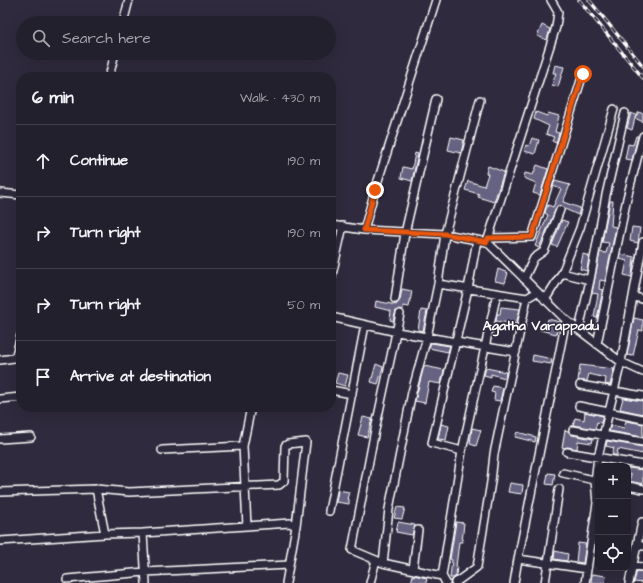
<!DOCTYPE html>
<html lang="en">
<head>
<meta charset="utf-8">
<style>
  :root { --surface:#23202e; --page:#2f2d3a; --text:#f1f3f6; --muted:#a3a3aa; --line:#403e4a }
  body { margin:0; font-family:"Architects Daughter",sans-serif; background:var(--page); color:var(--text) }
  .controls { position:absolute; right:12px; bottom:12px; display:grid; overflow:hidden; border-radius:8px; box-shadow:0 4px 16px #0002 }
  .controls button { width:36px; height:36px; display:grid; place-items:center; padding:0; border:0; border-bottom:1px solid var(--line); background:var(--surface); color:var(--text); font:20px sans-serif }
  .stop { position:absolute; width:12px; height:12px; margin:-9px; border:3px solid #ea580c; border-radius:50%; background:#fff }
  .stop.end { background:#ea580c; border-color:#fff; box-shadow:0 1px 4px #0008 }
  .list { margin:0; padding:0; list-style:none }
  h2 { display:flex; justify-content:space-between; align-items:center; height:52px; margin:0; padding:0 16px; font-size:17px }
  h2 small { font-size:13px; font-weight:400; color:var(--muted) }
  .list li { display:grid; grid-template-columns:26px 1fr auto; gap:12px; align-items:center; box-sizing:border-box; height:72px; padding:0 16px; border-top:1px solid var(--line) }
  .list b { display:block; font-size:15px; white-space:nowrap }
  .list em { font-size:13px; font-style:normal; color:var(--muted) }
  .icon { flex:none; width:22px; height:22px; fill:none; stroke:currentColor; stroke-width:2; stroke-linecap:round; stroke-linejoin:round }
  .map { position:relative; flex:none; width:643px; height:583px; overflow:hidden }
  .search { position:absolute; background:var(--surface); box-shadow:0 4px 16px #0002; left:16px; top:16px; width:320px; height:44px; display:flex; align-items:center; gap:10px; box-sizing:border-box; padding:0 14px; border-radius:22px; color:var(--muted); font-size:15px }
  .panel { position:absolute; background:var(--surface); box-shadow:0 4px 16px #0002; left:16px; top:72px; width:320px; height:340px; border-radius:16px }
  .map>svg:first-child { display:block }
</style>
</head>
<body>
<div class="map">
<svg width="643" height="583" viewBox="0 0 643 583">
  <rect width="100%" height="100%" fill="#2f2a3d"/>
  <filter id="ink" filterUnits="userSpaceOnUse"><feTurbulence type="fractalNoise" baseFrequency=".025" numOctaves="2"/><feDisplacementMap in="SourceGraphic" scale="8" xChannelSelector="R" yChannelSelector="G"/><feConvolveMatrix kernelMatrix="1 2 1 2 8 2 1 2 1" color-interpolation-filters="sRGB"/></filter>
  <g filter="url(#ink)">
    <path fill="#666281" stroke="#fff" d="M542 25 550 29 547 40 537 36Z
      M555 65 564 67 558 87 552 85 556 73H553Z
      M536 112 547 116 548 113 559 116 555 132 559 133 556 143 552 141 554 137 546 134 549 126 534 119Z
      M639 112 643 114V122L635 118 632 130 627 128 631 113 636 115 635 118Z
      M636 136H638L632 160 625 159 628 144 633 145Z
      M451 137 464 140 461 153 448 150Z
      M532 138 539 140 535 154 524 151 526 145 529 146Z
      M415 153 418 154 412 181 401 178 403 167 412 169Z
      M537 165 548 169 540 195 533 193 536 183 524 178 525 173 533 175Z
      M488 166 504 172 494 202 478 197 479 194 465 190 468 181 484 186 488 174 486 173Z
      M555 181 570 185 563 202 580 208 578 215 565 209 562 206H557L539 248 535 246 548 215 545 213 546 209 548 205 553 207 561 189 553 186Z
      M610 201H613L611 226 616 227 605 281 600 280 599 289 603 290 597 318 594 317 598 294 592 293 600 252 606 253 609 243 602 242Z
      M562 220 568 222 557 247 552 245Z
      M632 227 640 228 638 243 630 241Z
      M583 254 589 256 587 271 580 269Z
      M621 254 634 257 632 277 624 275 627 261 620 259Z
      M498 269 508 273 505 283 495 281Z
      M402 289 412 291 409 307 403 306V310L399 309 396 311 393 321 390 320 391 311 375 307 376 301 396 305 400 300Z
      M501 307 520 309 516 324 496 321 497 314H500Z
      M421 310 427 311 423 331 418 330Z
      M634 318 643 320V331L639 330 633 356 627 355Z
      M548 319 560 322 556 334 540 330 542 324 546 325Z
      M431 343 450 346 448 352 429 348Z
      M533 355 552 359 551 364 532 361Z
      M376 364 383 367 378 384 371 382Z
      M580 365 614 369 610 385 605 384 606 378 589 374 587 381H578Z
      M424 366 444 370 441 384 429 382 425 403 415 401Z
      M486 368 506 372 505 378 491 374V377L484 375Z
      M338 373 348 375 345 386 335 383Z
      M493 386 503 388 500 401 494 400 495 393 491 392Z
      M623 398 643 401V414L620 409Z
      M585 412 603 416 601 423 597 422 595 429 573 425 575 418 584 420Z
      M363 417 372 419 367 437 358 435Z
      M626 421 643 424V437L609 431 611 425 624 428Z
      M441 424 449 426 446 440 438 439Z
      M472 428 481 430 476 446 470 444Z
      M565 430 568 431 572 435 593 439 592 443 578 441 577 449 568 447 562 448Z
      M517 432 536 437 535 442 515 437Z
      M607 441 643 447V454L618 449 617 455H612L614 448 606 446Z
      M628 468 643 470V484L629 481 631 475 628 474Z
      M548 473 555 474 553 485 546 484Z
      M510 483 523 485 522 494 508 492Z
      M338 490 349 492 347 499H349V504L336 502Z
      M397 507 405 508 402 519 394 518Z
      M398 522 415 525 412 535 396 532Z
      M456 522 464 523 462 542H459L456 567H457L456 576 453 578H450L452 560 450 559Z
      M578 543 586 544 583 563 576 562Z
      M555 551 568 554 567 561 554 559Z
      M637 571 643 572V583L634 582Z
      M592 574 606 576 605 583H591Z
      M413 575 427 578 426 583H411Z"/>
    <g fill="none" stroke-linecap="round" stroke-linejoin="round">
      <g stroke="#fff" stroke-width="10">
        <path id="street" d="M123 23 129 0
          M109 77 115 53
          M0 193 21 195
          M331 225 364 230 445 234 487 242 566 320 621 362 643 372
          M364 230 375 190 436 0
          M488 238 532 237 583 74
          M487 242 556 27 558 12 551 0
          M562 273 590 280
          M524 279 534 258 544 251 560 210
          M331 280 343 226
          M438 284 527 298 537 292
          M634 297 643 299
          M395 299 405 233 436 99
          M545 300 562 273 580 228 614 109
          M400 314 374 435 352 550 383 563 442 576
          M331 317 397 332 516 352
          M579 330 590 280 606 195 625 113
          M597 344 627 198 643 136
          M0 360 14 358 16 355 21 335
          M580 385 643 396
          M331 390 352 394
          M0 399 21 397
          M579 406 643 419
          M573 430 643 442
          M0 439 31 437
          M162 450 243 446
          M462 451 432 443 468 289 477 240
          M567 452 643 465
          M563 473 598 481
          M628 486 643 489
          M96 489 129 492 279 485 284 481 285 446 288 444 306 442 296 526
          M0 492 96 489 105 534
          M329 511 365 325
          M643 522H642L637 545 643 546
          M247 526 243 446 251 407
          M0 541 105 534 143 533
          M518 559 566 320
          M383 563 389 509 412 392 427 337 438 284 445 234 480 100
          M633 566 643 567
          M413 569 418 530
          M67 579 145 572 289 565
          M146 583 143 533 290 523 296 526 286 583
          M370 583 376 560
          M446 583 442 576 462 451 497 293
          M455 583 477 567 491 482 494 454 527 298
          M514 583 518 559 587 569
          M545 583 559 489
          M585 583 597 503 595 481 598 457 621 362 643 242
          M629 583 637 545"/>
      </g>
      <use href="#street" stroke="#2f2a3d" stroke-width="7"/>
      <g stroke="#fff" stroke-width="3.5">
        <path id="rail" d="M579 0 643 78
          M589 0 643 66"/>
      </g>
      <use href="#rail" stroke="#2f2a3d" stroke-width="2" stroke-dasharray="6" stroke-linecap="butt"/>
    </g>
  </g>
  <g fill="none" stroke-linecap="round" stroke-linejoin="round" filter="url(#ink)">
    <path stroke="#ea580c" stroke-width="5" d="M375 190 364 230 445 234 487 242 488 238 532 237 583 74"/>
  </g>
  <g text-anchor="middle" stroke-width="3" stroke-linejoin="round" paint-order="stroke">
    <g font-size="14" font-weight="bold" fill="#fff" stroke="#2f2a3d">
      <text x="541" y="330">Agatha Varappadu</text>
    </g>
  </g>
</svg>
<div class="controls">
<button>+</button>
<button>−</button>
<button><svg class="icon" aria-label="locate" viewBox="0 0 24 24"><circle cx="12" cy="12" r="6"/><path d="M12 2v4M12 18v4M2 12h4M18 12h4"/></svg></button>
</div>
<div class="stop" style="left:583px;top:74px"></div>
<div class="stop end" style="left:375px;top:190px"></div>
<div class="search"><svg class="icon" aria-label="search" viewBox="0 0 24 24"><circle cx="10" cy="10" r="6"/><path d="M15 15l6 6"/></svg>Search here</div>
<section class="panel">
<h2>6 min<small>Walk · 430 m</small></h2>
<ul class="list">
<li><svg class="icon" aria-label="ahead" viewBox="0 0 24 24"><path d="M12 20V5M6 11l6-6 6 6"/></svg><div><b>Continue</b></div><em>190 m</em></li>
<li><svg class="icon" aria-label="right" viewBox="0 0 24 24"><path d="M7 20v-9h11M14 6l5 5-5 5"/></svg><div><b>Turn right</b></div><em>190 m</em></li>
<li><svg class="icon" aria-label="right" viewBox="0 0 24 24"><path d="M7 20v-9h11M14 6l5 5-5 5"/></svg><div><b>Turn right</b></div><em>50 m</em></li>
<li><svg class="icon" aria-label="arrive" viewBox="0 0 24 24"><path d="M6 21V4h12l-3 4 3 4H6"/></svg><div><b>Arrive at destination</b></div></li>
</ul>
</section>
</div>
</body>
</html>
